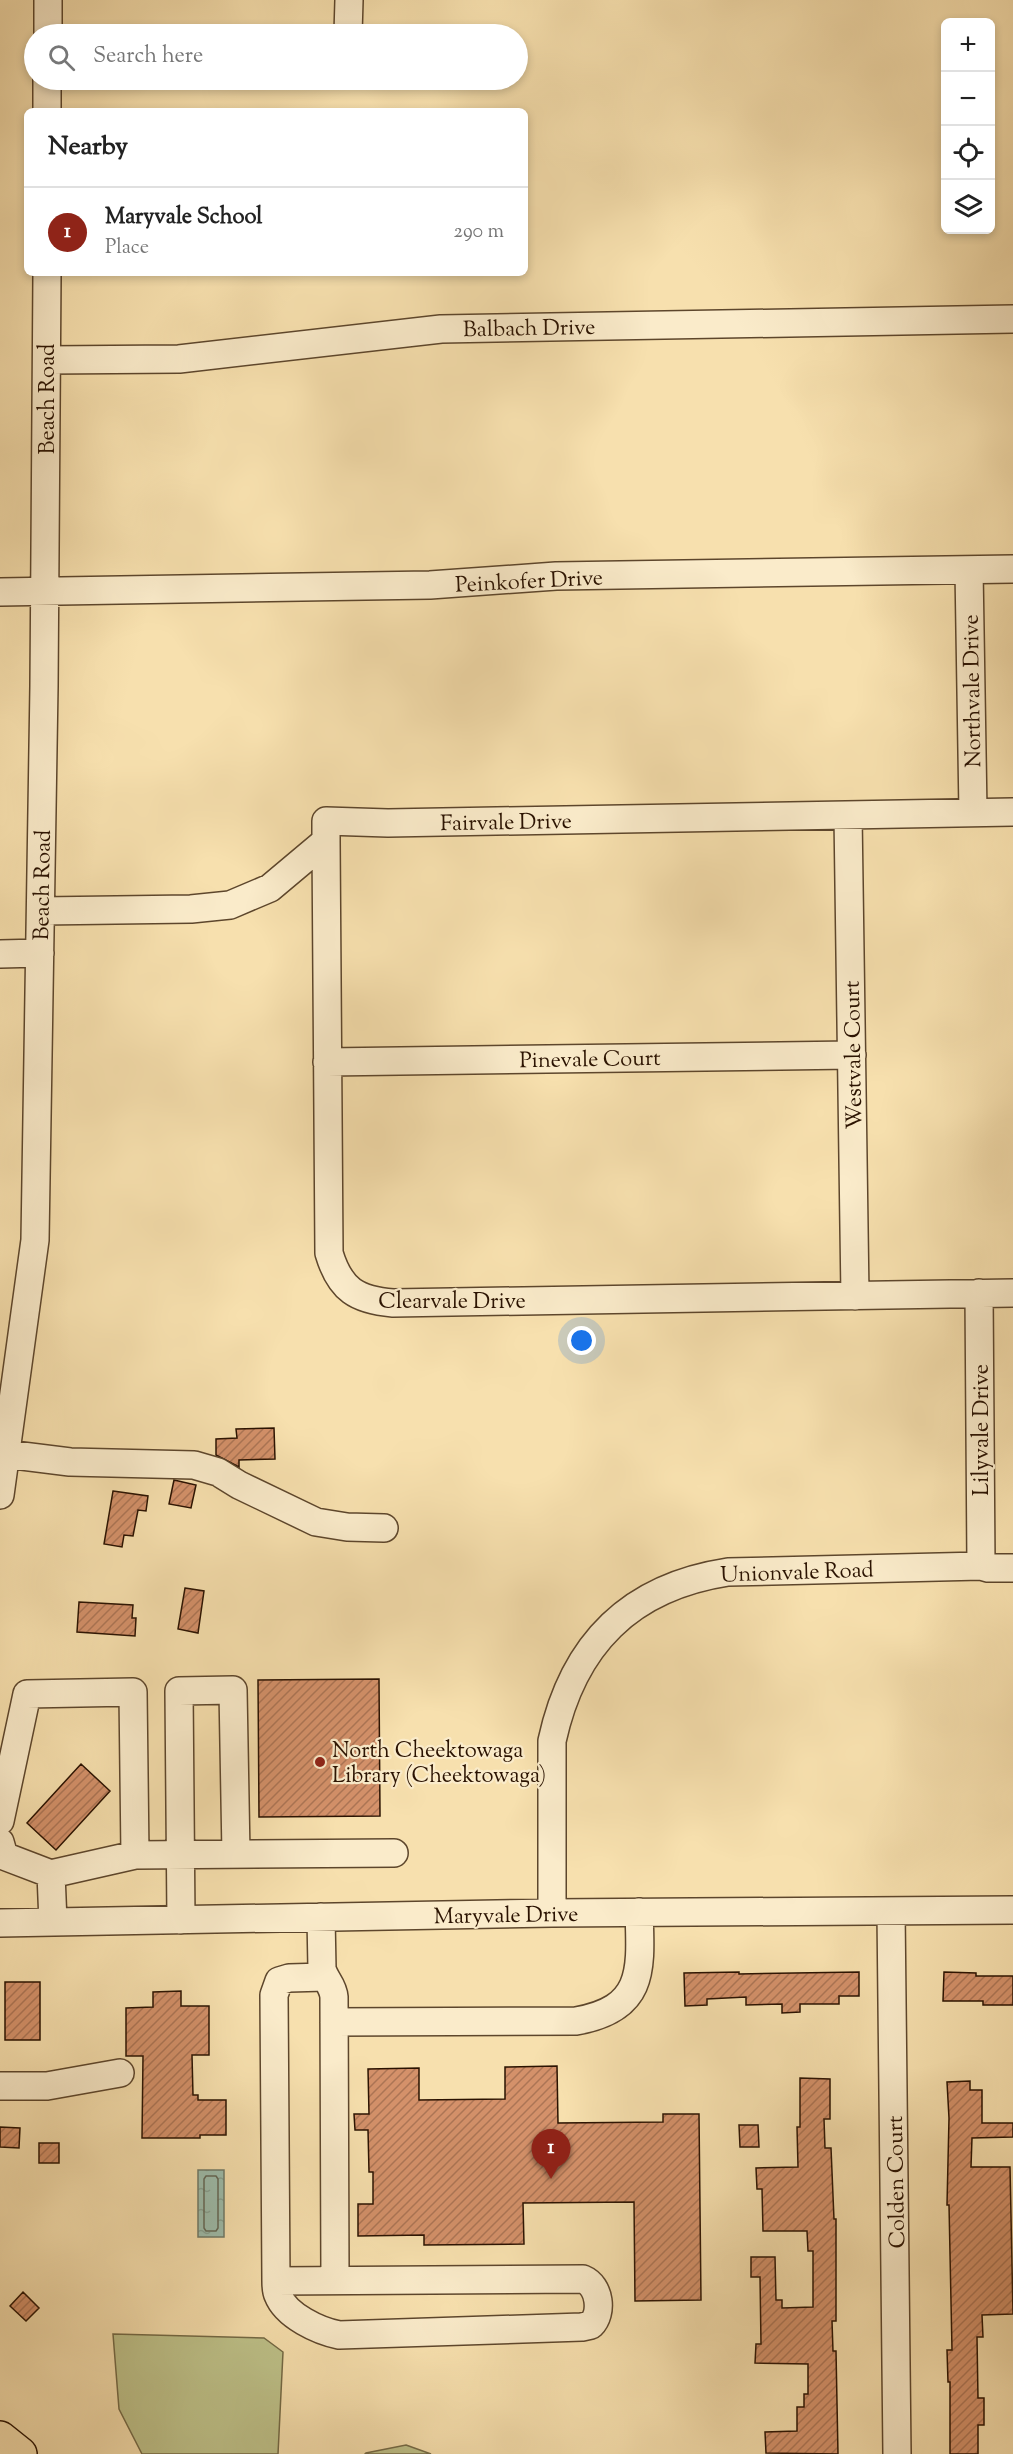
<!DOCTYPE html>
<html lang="en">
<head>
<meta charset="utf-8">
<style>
  :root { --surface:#fff; --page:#f6f6f6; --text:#222; --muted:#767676; --line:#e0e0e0; --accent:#8f2418 }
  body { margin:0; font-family:"Sorts Mill Goudy",serif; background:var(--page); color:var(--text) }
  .controls { position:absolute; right:18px; top:18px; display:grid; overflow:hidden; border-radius:9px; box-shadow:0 3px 9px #0003 }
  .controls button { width:54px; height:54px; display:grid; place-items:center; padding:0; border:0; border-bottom:2px solid var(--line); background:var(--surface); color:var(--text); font:30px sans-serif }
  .you { position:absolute; left:582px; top:1341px; width:21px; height:21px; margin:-15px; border:4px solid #fff; border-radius:50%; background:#1a73e8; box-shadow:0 0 0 9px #1a73e833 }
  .badge { display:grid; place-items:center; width:39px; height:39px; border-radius:50%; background:var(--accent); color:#fff; font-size:20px; font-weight:700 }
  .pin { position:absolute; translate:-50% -50px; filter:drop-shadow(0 2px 3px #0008) }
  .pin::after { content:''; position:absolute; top:32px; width:21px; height:18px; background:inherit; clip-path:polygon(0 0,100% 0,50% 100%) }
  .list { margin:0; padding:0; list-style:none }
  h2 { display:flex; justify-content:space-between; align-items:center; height:78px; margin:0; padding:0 24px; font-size:26px }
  h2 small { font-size:20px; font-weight:400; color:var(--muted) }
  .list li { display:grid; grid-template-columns:39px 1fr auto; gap:18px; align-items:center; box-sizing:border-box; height:90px; padding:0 24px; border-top:2px solid var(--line) }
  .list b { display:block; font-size:22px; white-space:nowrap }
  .list p { margin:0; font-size:20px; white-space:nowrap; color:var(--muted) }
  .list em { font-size:20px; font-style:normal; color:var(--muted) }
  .icon { flex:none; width:33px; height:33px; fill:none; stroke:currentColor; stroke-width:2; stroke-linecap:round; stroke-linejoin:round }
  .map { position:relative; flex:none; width:1013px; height:2454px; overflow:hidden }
  .search { position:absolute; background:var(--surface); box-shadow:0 3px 9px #0003; left:24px; top:24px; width:504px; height:66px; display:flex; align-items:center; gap:15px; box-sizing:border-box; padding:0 21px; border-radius:33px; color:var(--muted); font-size:22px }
  .panel { position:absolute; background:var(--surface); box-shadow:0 3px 9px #0003; left:24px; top:108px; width:504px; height:168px; border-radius:9px }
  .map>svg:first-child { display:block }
</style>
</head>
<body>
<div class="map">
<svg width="1013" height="2454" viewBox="0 0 1013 2454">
  <defs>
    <pattern id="water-ripples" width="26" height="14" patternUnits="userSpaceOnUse" patternTransform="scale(1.5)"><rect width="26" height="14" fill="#9dbdac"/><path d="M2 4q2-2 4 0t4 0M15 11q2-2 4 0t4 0" fill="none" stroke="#87a192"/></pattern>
    <pattern id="building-hatch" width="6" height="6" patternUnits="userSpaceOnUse" patternTransform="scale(1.5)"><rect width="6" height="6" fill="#d4916a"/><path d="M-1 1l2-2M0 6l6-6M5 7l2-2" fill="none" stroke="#ac7555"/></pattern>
  </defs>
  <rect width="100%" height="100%" fill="#f7e0ae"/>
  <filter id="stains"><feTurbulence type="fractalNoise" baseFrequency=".00333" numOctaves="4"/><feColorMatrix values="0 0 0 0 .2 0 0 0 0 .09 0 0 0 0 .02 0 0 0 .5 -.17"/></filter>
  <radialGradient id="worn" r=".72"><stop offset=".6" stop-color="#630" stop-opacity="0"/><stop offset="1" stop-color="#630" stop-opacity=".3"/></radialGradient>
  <path fill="#bec28a" stroke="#746a46" stroke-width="1.5" d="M113 2334 264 2338 283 2352 278 2454H142L119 2409Z
    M406 2445 431 2454H365L366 2453Z"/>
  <path fill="url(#water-ripples)" stroke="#6f7968" stroke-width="1.5" d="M198 2170H224V2237H198Z"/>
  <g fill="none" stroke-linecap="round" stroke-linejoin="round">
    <path stroke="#646856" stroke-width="1.5" d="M206 2176H216L218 2179V2228L216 2231H206L204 2228V2179Z"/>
  </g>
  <path fill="url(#building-hatch)" stroke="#2a1201" stroke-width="1.5" d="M274 1428 275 1459 239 1460V1467L216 1455V1439L237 1438 236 1429Z
    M174 1480 196 1485 191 1508 169 1504Z
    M113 1491 148 1496 146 1511 138 1510 133 1536 124 1535 122 1547 104 1544Z
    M185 1588 204 1591 198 1633 178 1629Z
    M79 1602 133 1605 132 1618H136L135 1636 77 1632Z
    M379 1679 380 1816 259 1817 258 1680Z
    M81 1764 110 1791 56 1850 27 1823Z
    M739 1972V1974L859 1972V1996H839V2004H800V2012L782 2013V2004L746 2005V1997L707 1999V2005L685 2006 684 1973Z
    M944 1972 976 1973V1976H1013V2005H983V2001H943Z
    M5 1982H40V2040H5Z
    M181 1991V2006H209V2055H192L193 2095H198V2100H226V2135H200V2138H142L143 2056H126V2008L153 2007V1992Z
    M557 2066 558 2123 663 2122V2114H699L701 2300 635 2301 634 2202 523 2203 524 2244 424 2245V2235L358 2236V2204H373V2172H369L368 2130H355L354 2114H369L368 2069 419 2068V2100L505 2099V2067Z
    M800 2078 830 2079V2119H824L825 2148H831L834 2219H836V2321H832L833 2351H836L838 2454 766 2453 765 2432 797 2431V2407H804V2394H808V2364L755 2363 756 2344H761L760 2277H751V2257H775L776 2300H782V2308L813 2307V2251H808L807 2231H763L762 2189H757L756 2168 798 2167 797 2127H800Z
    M970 2081V2090H982V2123H1013V2137L972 2138 971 2167H1010L1013 2314 982 2315 983 2337H977L978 2398H984V2425H978V2454H950V2382H948L947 2350H952L949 2205H947L949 2118 947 2082Z
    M739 2125H758L759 2147H740Z
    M0 2127 20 2128 19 2148 0 2147Z
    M39 2143H59V2163H39Z
    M23 2292 39 2308 26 2321 10 2306Z"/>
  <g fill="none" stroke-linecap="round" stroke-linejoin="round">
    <g stroke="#5d462c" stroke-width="30">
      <path id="minor" d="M48 34V0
        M348 34 349 0
        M47 111V80
        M47 360 179 359 441 329 1013 319
        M969 570 973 812
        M0 592 430 585 556 576 1013 569
        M848 815 855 1296
        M326 841 329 1253C340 1290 357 1300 393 1303L1013 1293
        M41 911 191 909 230 905 270 888 326 841V821L388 823 1013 812
        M0 954 40 953
        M327 1062 852 1055
        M979 1293 981 1566
        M6 1454 70 1462 194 1465 218 1472 239 1485 316 1522 347 1527 384 1528
        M0 1495 35 1240 44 686 47 273
        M0 1821 27 1694 133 1692 135 1855
        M0 1842 4 1856 51 1874 53 1922
        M51 1874 135 1855 394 1853
        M891 1911 897 2454
        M552 1913V1741C573 1644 630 1587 728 1572L981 1566 988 1568H1013
        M321 1917 322 1969C325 1980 333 1985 334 1997L335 2280
        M181 1920 179 1691 233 1690 236 1854
        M0 1923 552 1913 1013 1910
        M334 2022 576 2021C645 2009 641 1970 639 1912
        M0 2086H47L120 2073
        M276 2281 583 2279C600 2286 603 2313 591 2325L582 2327 339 2335C319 2331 286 2316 278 2295 276 2291 276 2285 276 2281L274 1995 279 1981 289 1978 325 1977"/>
    </g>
    <g stroke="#2a1201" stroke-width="36">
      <path id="highway" d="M0 2438 20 2454"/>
    </g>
    <use href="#minor" stroke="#faebca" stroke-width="27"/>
    <use href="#highway" stroke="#f7e0ae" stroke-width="33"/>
  </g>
  <circle fill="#8f2418" stroke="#faebca" stroke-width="2" cx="320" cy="1762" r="6"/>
  <g text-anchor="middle" stroke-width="4.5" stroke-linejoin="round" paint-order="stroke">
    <g font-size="22" fill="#2a1201" stroke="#faebca">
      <text transform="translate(529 327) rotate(-1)" y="8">Balbach Drive</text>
      <text transform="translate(46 399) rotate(-90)" y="8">Beach Road</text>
      <text transform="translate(529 580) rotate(-3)" y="8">Peinkofer Drive</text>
      <text transform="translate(971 691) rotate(-91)" y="8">Northvale Drive</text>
      <text transform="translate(506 821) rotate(-1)" y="8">Fairvale Drive</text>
      <text transform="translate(41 885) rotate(-89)" y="8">Beach Road</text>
      <text transform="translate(852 1055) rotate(-91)" y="8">Westvale Court</text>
      <text transform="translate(590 1058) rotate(-1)" y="8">Pinevale Court</text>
      <text x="452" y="1308">Clearvale Drive</text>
      <text transform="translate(980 1430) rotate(-90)" y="8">Lilyvale Drive</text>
      <text transform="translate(797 1571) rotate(-2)" y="8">Unionvale Road</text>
      <text transform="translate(506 1914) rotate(-1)" y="8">Maryvale Drive</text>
      <text transform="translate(895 2182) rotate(-91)" y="8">Colden Court</text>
    </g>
    <g font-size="22" fill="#2a1201" stroke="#faebca" text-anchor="start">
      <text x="332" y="1757">North Cheektowaga<tspan x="332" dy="25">Library (Cheektowaga)</tspan></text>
    </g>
  </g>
  <rect width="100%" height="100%" filter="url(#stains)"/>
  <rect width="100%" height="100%" fill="url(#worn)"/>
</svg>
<div class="controls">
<button>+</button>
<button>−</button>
<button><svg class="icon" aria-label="locate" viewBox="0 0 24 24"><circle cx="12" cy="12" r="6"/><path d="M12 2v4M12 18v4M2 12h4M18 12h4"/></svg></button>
<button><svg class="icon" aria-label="layers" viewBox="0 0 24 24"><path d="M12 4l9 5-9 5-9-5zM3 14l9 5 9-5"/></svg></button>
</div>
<div class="you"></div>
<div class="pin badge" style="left:551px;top:2179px">1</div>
<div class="search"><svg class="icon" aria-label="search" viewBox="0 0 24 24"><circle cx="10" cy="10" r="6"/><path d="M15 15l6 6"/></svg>Search here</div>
<section class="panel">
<h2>Nearby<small></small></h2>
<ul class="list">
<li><span class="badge">1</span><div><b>Maryvale School</b><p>Place</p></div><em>290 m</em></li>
</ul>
</section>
</div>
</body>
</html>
